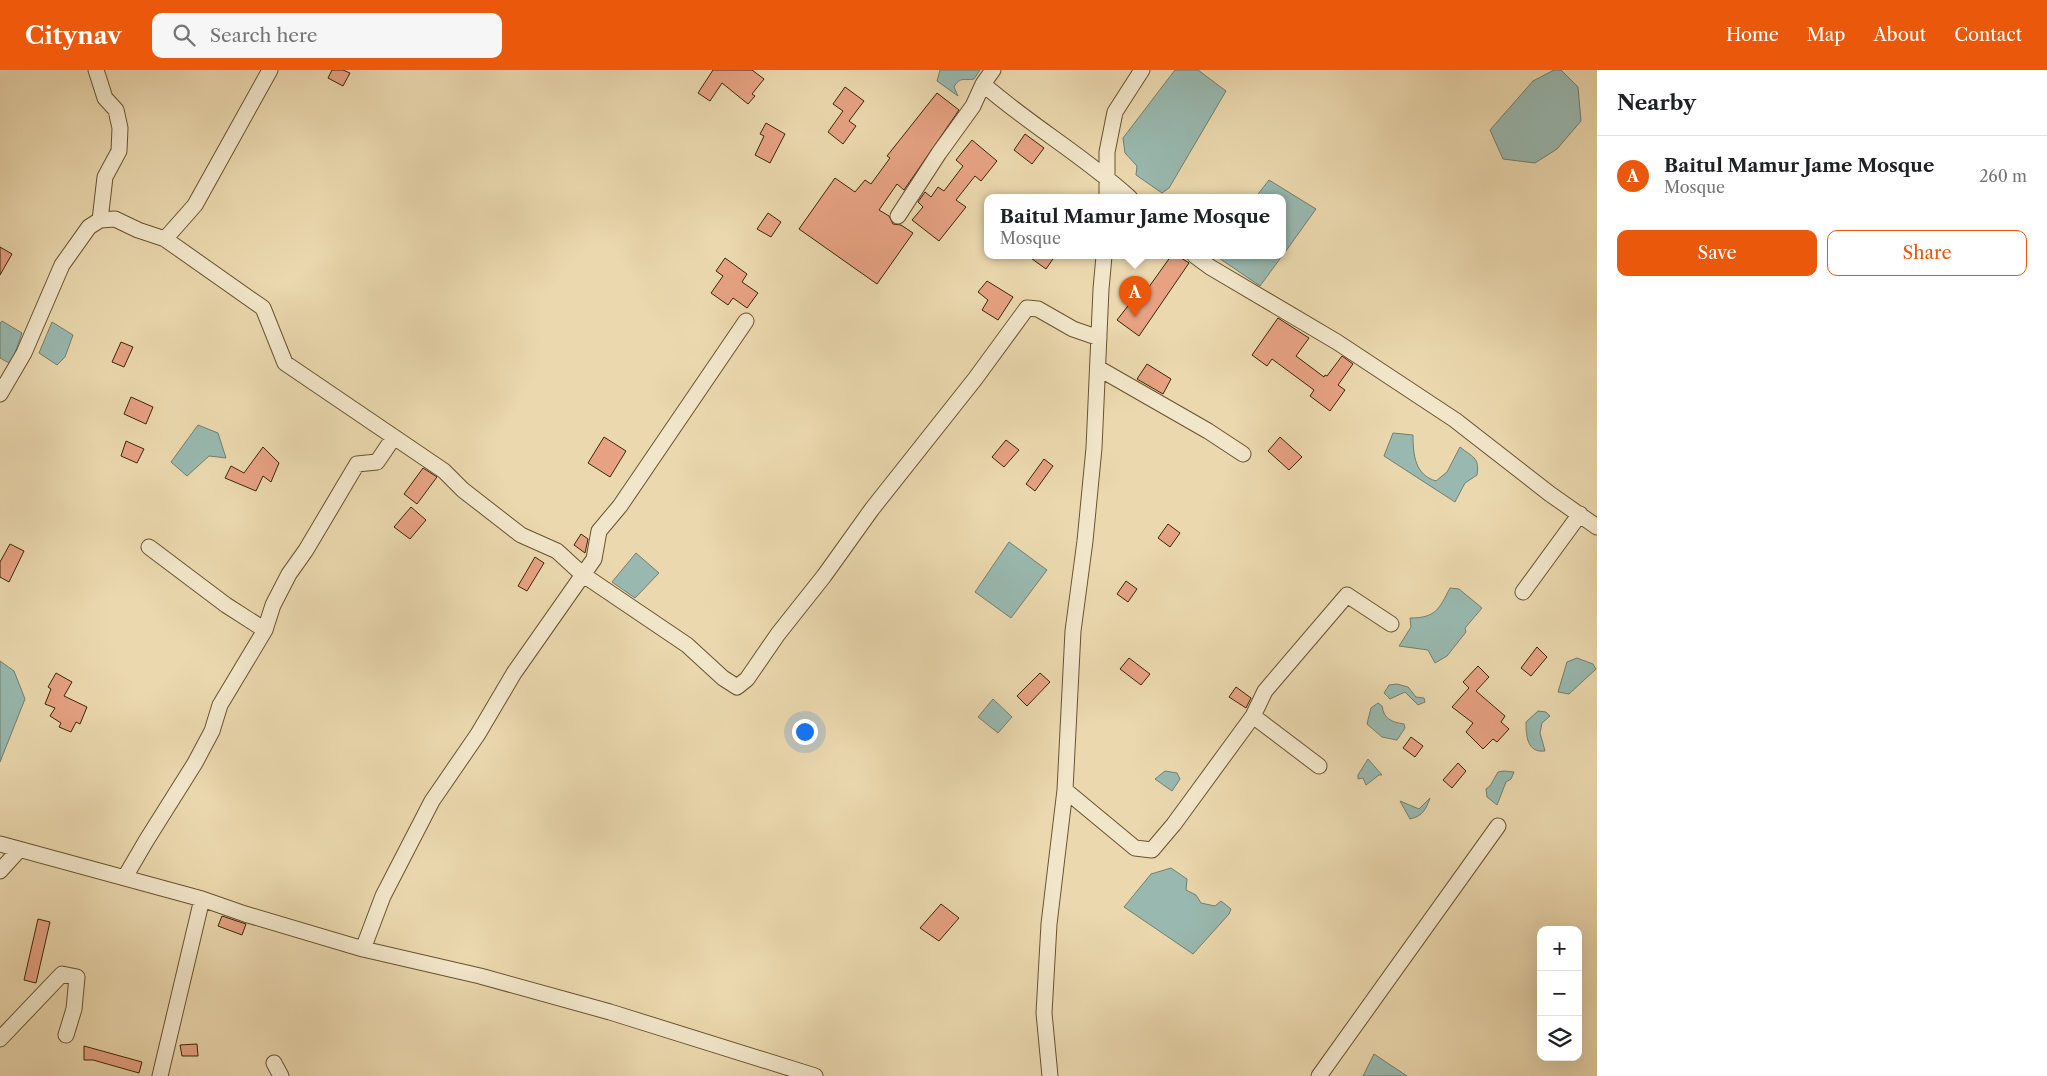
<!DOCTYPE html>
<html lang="en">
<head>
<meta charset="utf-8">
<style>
  :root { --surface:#fff; --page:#f6f6f6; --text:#202124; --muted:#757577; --line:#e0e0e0; --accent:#ea580c }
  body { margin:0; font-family:"Libre Caslon Text",serif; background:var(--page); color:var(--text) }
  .controls { position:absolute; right:15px; bottom:15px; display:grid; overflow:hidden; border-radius:10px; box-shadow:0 5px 20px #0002 }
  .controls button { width:45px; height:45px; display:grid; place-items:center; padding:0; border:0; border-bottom:1px solid var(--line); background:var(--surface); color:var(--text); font:25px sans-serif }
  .you { position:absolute; left:804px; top:661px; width:18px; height:18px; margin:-12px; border:4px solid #fff; border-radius:50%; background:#1a73e8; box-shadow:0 0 0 8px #1a73e833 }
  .badge { display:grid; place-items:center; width:32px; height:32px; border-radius:50%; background:var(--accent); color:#fff; font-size:16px; font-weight:700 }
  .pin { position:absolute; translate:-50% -41px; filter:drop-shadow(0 1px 2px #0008) }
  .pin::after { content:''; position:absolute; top:26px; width:18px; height:15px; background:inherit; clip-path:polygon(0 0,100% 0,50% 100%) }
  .popup { position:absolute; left:984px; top:124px; width:302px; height:65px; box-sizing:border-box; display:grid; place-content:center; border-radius:10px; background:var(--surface); filter:drop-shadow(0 1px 4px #0005); font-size:16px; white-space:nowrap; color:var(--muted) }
  .popup b { font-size:19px; color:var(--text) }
  .popup::after { content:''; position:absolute; left:50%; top:100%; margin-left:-10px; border:10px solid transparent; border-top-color:var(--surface) }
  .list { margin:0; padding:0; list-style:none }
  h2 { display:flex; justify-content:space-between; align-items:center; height:65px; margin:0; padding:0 20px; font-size:21px }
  h2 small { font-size:16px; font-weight:400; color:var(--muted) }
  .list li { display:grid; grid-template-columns:32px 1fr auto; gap:15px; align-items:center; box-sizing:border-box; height:80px; padding:0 20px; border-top:1px solid var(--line) }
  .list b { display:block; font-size:19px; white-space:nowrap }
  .list p { margin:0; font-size:16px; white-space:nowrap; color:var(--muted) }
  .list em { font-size:16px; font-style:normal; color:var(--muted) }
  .actions { display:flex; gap:10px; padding:15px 20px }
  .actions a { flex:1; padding:11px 0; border:1px solid var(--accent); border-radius:10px; text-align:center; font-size:18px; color:var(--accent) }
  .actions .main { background:var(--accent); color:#fff }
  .icon { flex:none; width:28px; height:28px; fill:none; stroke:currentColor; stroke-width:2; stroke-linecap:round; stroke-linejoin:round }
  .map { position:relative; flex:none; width:1597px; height:1006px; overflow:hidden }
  header { display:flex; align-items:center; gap:30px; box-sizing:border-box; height:70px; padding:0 25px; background:var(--accent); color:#fff }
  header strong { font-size:24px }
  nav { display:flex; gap:28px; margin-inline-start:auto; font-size:18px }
  .search { width:350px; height:45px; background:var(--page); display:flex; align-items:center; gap:12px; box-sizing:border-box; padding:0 18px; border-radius:10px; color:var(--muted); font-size:19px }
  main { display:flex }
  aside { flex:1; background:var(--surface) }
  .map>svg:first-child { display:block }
</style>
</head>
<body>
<header>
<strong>Citynav</strong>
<div class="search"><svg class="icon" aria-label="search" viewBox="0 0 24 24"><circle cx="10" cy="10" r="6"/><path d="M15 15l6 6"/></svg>Search here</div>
<nav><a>Home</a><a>Map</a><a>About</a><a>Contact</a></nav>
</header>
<main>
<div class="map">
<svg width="1597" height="1006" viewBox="0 0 1597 1006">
  <rect width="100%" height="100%" fill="#ebd8ae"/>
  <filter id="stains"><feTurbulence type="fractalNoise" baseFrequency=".004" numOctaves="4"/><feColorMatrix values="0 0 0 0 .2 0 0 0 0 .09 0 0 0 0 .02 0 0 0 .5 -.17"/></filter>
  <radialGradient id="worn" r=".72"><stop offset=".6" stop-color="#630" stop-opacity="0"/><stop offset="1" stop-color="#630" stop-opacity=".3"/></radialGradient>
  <path fill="#99b9b0" stroke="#747e6c" d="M940 0H980L974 9C965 11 960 6 954 17L958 26 937 11Z
    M1175 0H1198L1226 21 1169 118 1162 123 1136 105 1137 96 1125 83 1123 68Z
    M1554 0H1561L1578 17 1581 51 1557 79 1535 93 1503 89 1490 60 1533 11Z
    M1269 110 1316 139 1283 185 1282 128H1255Z
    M1216 186H1282L1260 216Z
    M2 251 22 263 11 294 0 288V253Z
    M52 252 73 265 65 287 57 295 39 283Z
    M198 355 218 363 226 388 209 386 187 406 171 392Z
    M1393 363 1413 365C1413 385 1415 405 1436 411L1447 402 1460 377C1472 387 1480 387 1477 405L1465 413 1455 432 1384 386Z
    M1009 472 1047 500 1011 548 975 522Z
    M636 483 659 503 635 528 612 512Z
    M1450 518 1459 519 1482 538 1465 558 1466 562 1447 586 1435 593 1428 580 1399 576 1411 557 1410 548C1436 548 1439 539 1450 518Z
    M1577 588 1593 594 1596 599 1569 624 1558 622 1567 592Z
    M0 591 14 601 25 629 0 692Z
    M1397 614 1408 617 1416 627 1424 628 1425 632 1418 635 1405 622 1390 629 1384 623 1389 615Z
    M993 629 1012 647 998 663 978 647Z
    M1378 633 1382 636C1384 649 1391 652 1404 654L1405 658 1397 670 1382 667 1367 654 1371 638Z
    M1538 641 1546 642 1550 646 1542 653 1540 663 1545 681C1527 683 1526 666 1526 652Z
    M1368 689 1382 705H1379L1366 715 1363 708 1358 709V705Z
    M1165 701 1177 703 1180 709 1172 721 1155 709Z
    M1504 701 1514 702 1511 709 1506 712 1497 735 1487 727 1486 719 1490 716 1498 702Z
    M1430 728C1426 739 1423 746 1410 749L1400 731 1419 739Z
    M1171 798 1187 809 1186 820 1196 825 1201 833 1215 836 1221 831 1231 839 1229 844 1193 884 1124 837 1151 804Z
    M1374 984 1407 1006H1363Z"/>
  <path fill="#e6a283" stroke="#3c2505" d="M332 0H343L350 3 343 16 328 8Z
    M713 0H752L764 9 752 24 755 26 748 34 722 13 710 31 698 23Z
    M845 17 864 31 849 51 856 56 843 74 828 62 843 41 833 34Z
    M937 23 959 40 904 120 897 114 879 140 889 146 893 154 901 155 913 163 877 214 799 159 835 108 855 122 865 110 871 114 890 88 887 86Z
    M766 53 785 64 770 93 755 85 764 66 760 64Z
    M1025 64 1044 78 1032 94 1014 80Z
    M972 70 997 91 981 111 975 106 956 130 966 137 939 171 912 150 923 137 918 132 925 122 931 127 938 117 944 121 963 96 956 90Z
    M768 143 781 152 771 167 757 159Z
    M0 177 12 184 0 205Z
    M1028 186H1055L1046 199Z
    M1171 186H1178L1189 193 1139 266 1117 250 1131 232 1136 235Z
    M725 188 747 204 742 212 758 223 747 238 733 228 728 235 711 223 723 206 716 201Z
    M987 211 1013 227 998 250 982 240 988 230 978 222Z
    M1278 248 1309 268 1296 286 1324 307 1325 305 1327 306 1342 286 1353 294 1338 315 1345 320 1330 341 1310 326 1314 320 1272 289 1267 296 1252 285Z
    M121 272 133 277 124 297 112 292Z
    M1147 294 1171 309 1163 324 1137 309Z
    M131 327 153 337 146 354 124 344Z
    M604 367 626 381 610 407 588 393Z
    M1280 367 1302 387 1289 400 1268 381Z
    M1006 370 1019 380 1004 397 992 387Z
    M126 371 144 379 137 393 121 386Z
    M263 377 279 393 271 412 263 406 256 421 225 408 231 396 244 403Z
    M1044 389 1053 396 1035 421 1026 414Z
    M423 398 437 407 417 434 404 424Z
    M411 437 426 450 410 469 394 457Z
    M1168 454 1180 463 1170 477 1158 468Z
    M581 464 588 469 585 483 574 475Z
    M10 474 24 481 9 512 0 507V492Z
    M535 487 544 493 527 521 518 516Z
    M1126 511 1137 519 1128 532 1117 524Z
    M1537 577 1547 587 1531 606 1521 598Z
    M1129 588 1150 604 1141 615 1120 599Z
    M1478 596 1489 607 1476 621 1505 646 1501 652 1509 659 1497 672 1493 669 1483 679 1466 662 1473 653 1452 637 1469 618 1463 612Z
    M56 603 72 612 64 626 87 637 80 654 76 652 71 662 59 657 61 653 50 646 55 638 45 634 51 619 48 617Z
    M1040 603 1050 612 1027 636 1017 626Z
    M1236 617 1251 628 1246 638 1229 627Z
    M1411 667 1423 676 1415 687 1403 678Z
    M1458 693 1466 701 1452 718 1443 710Z
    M941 834 959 848 939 871 920 858Z
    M222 846 246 854 242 865 218 856Z
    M38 849 50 852 36 913 24 910Z
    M197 974 198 986H182L180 975Z
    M84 976 142 992 139 1003 93 990H84Z"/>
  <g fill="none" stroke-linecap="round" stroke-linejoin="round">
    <g stroke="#68522f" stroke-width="17">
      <path id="minor" d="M96 0 105 28 116 40 120 58 119 81 105 107 100 150
        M993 0 983 14C1031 56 1083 85 1130 128
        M1107 128V82L1115 42 1142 0
        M898 146 939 83 973 36 983 14
        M165 169 263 238 285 293 444 401 463 420 521 465 557 481 582 504 687 575 723 608 737 617 747 609 778 564 824 506 872 439 975 309 1027 238 1038 239 1073 259 1099 268
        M1195 186 1210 197 1337 272 1455 350 1550 424 1597 457
        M1098 298 1208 361 1243 384
        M0 324 24 283 62 195 89 157 100 150 115 149 138 160 165 169 195 135 270 0
        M149 477 226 535 265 560
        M1523 522 1580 444
        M1253 646 1319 696
        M1065 720 1135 778 1152 780 1174 754 1253 646 1265 621 1347 525 1391 554
        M0 774 202 829 245 844 363 879 480 906 610 942 815 1006
        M0 801 19 780
        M125 807 146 771 195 693 212 661 220 635 265 560 273 535 289 504 306 480 357 394 377 392 394 367
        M363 879 383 826 432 731 478 664 514 603 594 489 599 461 620 436 746 251
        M0 969 62 904 77 907 74 939 66 965
        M274 993 281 1006
        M160 1006 202 829
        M1050 1006 1044 943 1049 854 1065 720 1073 561 1085 471 1094 378 1101 219 1104 186
        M1319 1006 1498 756"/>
    </g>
    <use href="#minor" stroke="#f2e6ca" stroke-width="15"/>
  </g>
  <rect width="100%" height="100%" filter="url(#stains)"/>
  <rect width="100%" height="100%" fill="url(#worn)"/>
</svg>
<div class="controls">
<button>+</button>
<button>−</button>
<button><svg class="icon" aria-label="layers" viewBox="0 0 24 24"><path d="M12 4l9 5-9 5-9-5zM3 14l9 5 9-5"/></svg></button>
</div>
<div class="you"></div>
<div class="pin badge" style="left:1135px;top:247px">A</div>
<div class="popup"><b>Baitul Mamur Jame Mosque</b>Mosque</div>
</div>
<aside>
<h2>Nearby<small></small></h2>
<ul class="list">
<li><span class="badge">A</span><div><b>Baitul Mamur Jame Mosque</b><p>Mosque</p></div><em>260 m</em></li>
</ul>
<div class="actions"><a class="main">Save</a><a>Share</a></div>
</aside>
</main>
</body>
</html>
